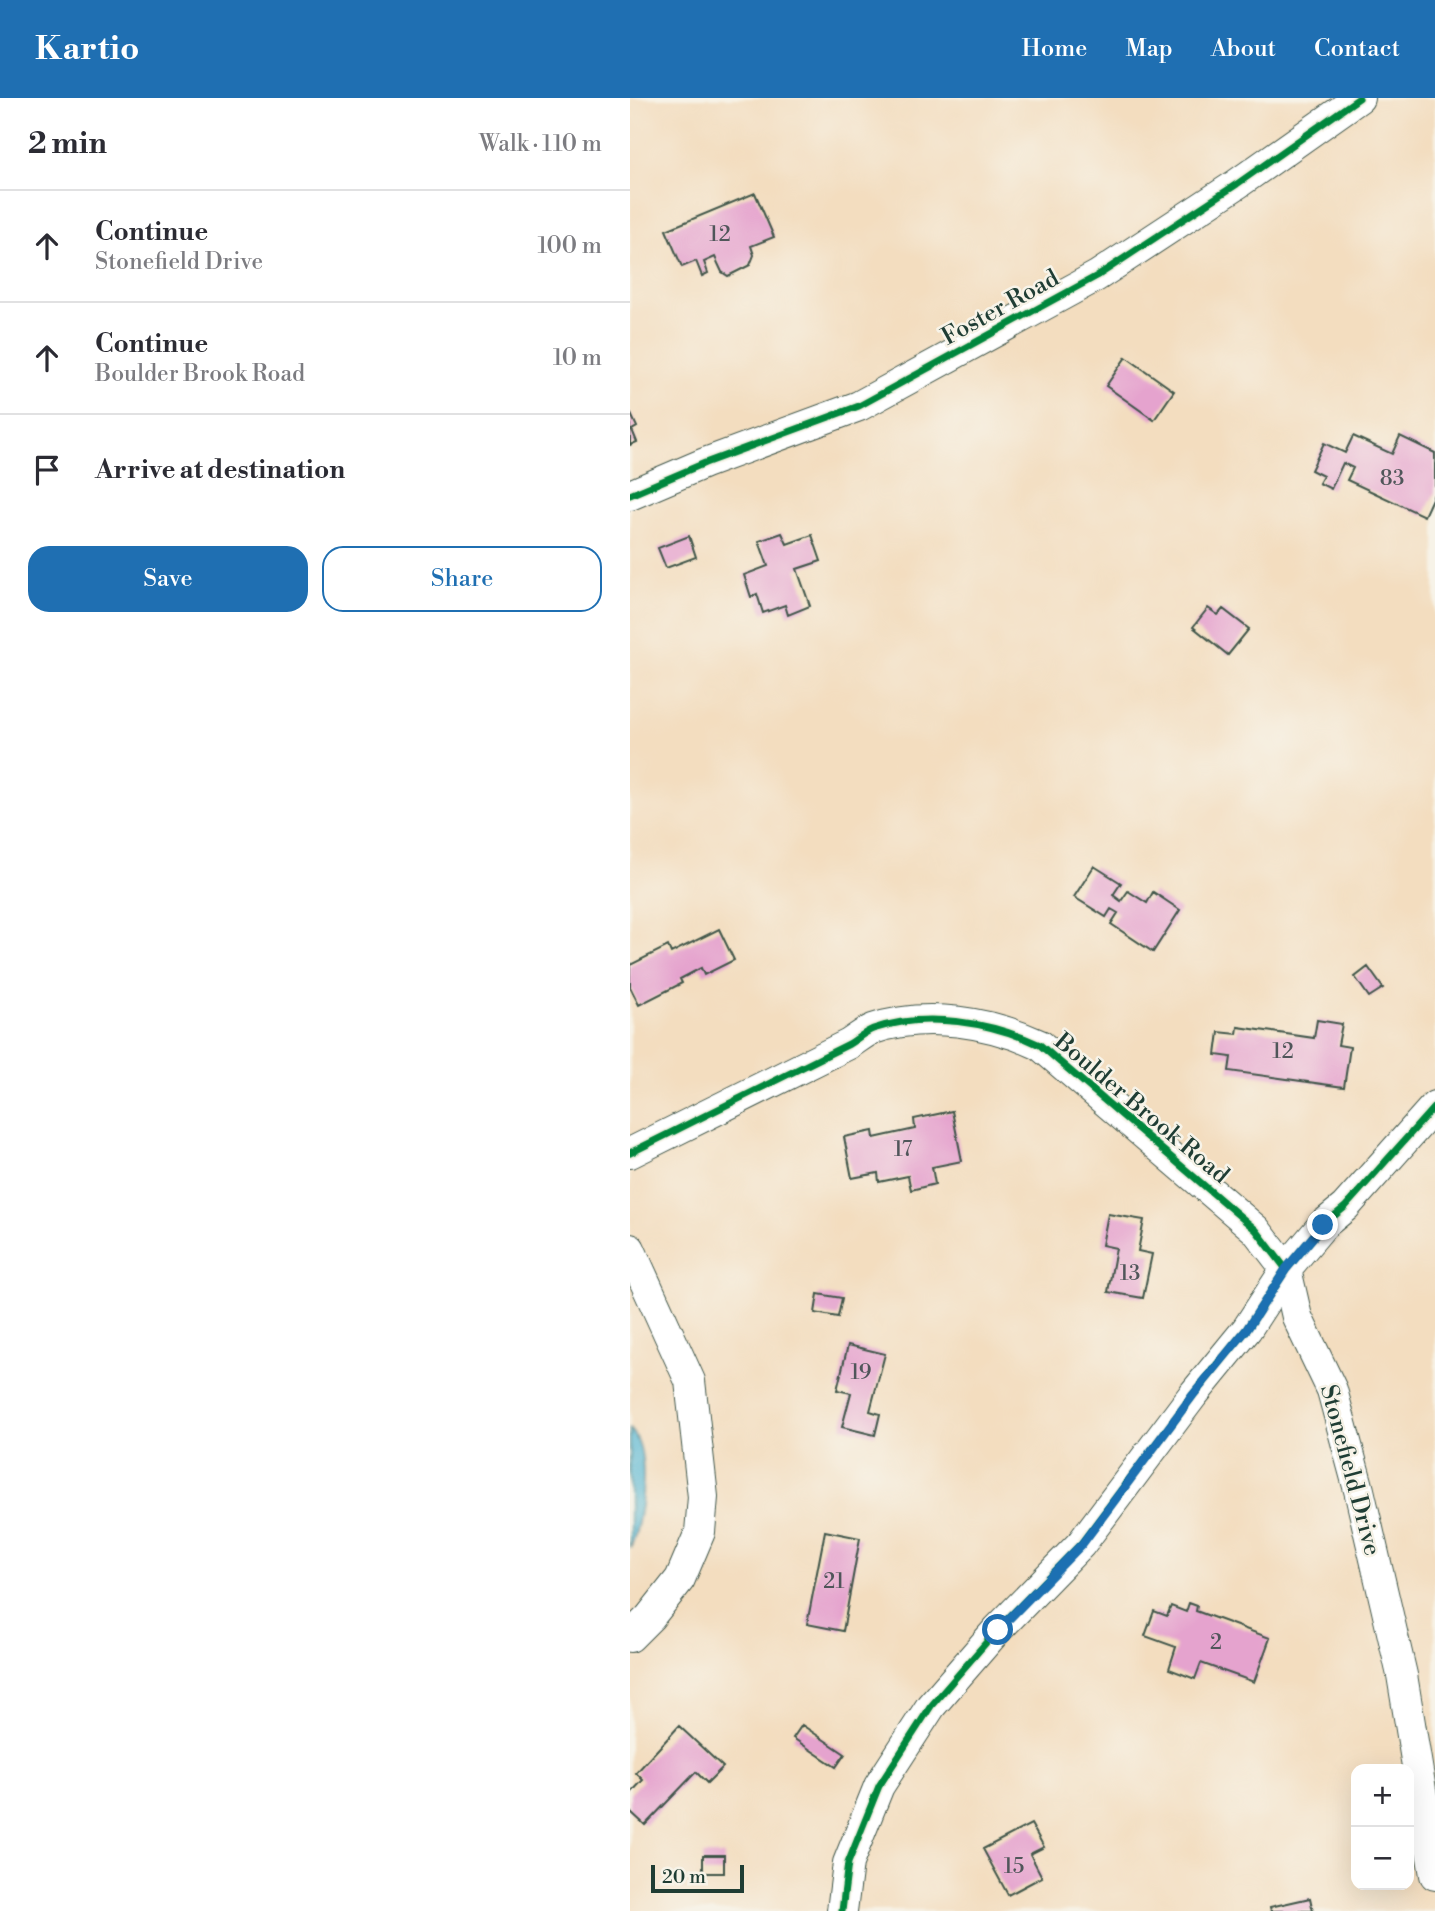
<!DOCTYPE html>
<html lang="en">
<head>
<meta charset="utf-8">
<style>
  :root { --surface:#fff; --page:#f2f2f3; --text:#2b2b33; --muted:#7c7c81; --line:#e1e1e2; --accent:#1f6fb2 }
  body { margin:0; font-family:"Libre Bodoni",serif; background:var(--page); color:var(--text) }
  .controls { position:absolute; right:21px; bottom:21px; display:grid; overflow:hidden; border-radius:14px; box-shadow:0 7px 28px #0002 }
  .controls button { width:63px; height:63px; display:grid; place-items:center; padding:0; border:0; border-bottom:2px solid var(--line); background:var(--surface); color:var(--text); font:35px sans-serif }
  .scale { position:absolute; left:21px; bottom:18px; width:93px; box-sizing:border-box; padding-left:7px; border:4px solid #1f3d34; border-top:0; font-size:19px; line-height:24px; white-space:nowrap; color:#1f3d34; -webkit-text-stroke:5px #f7f3e8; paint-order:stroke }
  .stop { position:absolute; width:21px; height:21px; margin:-16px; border:5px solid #1f6fb2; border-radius:50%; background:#fff }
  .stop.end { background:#1f6fb2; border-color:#fff; box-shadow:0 2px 7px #0008 }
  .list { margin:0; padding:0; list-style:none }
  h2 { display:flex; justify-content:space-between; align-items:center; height:91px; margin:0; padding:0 28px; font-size:30px }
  h2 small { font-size:23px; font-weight:400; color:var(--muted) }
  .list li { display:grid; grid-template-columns:46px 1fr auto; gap:21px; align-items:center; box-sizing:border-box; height:112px; padding:0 28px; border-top:2px solid var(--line) }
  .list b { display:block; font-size:26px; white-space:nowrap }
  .list p { margin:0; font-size:23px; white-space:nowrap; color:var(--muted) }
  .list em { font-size:23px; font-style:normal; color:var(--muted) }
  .actions { display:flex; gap:14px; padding:21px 28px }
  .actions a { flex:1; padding:16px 0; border:2px solid var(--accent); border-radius:21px; text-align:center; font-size:24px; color:var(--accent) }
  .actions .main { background:var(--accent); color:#fff }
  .icon { flex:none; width:38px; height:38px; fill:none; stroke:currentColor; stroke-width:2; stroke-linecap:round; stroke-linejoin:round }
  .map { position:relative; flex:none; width:805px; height:1813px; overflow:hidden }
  header { display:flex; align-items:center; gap:42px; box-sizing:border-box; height:98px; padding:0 35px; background:var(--accent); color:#fff }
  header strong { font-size:33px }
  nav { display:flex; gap:38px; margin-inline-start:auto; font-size:24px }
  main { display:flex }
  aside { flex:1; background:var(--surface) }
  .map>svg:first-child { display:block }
</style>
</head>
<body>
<header>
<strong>Kartio</strong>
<nav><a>Home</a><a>Map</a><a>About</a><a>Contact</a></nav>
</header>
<main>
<aside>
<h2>2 min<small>Walk · 110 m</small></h2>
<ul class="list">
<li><svg class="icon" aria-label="ahead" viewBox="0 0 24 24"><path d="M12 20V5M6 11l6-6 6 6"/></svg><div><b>Continue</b><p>Stonefield Drive</p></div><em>100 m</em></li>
<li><svg class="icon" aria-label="ahead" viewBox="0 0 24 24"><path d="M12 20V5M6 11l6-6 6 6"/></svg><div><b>Continue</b><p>Boulder Brook Road</p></div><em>10 m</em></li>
<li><svg class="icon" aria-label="arrive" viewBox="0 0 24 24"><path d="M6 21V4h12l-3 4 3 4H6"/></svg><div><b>Arrive at destination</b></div></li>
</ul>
<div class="actions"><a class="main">Save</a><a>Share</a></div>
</aside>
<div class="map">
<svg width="805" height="1813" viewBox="0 0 805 1813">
  <rect width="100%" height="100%" fill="#f7f3e8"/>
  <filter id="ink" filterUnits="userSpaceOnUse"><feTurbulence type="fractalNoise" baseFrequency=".0143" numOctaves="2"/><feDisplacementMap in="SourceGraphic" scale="14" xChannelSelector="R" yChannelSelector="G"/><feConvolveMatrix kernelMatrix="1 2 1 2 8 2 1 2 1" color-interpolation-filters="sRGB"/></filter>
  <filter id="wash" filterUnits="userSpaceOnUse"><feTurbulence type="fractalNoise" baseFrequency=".00686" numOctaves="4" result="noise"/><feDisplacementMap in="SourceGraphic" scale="28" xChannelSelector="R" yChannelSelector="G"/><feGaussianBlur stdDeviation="1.57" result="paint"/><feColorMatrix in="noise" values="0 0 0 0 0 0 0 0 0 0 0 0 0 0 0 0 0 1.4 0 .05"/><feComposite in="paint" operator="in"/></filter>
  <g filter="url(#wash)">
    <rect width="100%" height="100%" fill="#f3ddbf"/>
    <path fill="#55b6d3" stroke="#3a7a84" stroke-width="2" d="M0 1331C22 1352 12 1425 0 1450Z"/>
    <g id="blocks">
      <path fill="#e5a3ce" d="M125 95 144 139 121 148 124 157 120 167 98 178 92 174 85 159 74 164 78 175 72 178 66 163 52 169 36 132Z
        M496 259 544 293 524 322 476 288Z
        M0 314 7 329 2 332 7 344 0 347Z
        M723 338 762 356 770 338 805 355V394L794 418 717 382 723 370 713 365 701 391 689 385 693 378 681 372 694 345 715 355Z
        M152 435 157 446 182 437 191 463 167 471 180 508 158 517 155 507 133 515 127 496 121 499 114 477 138 468 129 443Z
        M59 438 66 459 36 470 28 450Z
        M578 510 588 517 593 511 619 531 598 557 563 529Z
        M464 768 491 785 483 797 491 803 498 793 517 805 523 794 550 812 523 854 481 826 488 815 481 811 476 819 444 799Z
        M89 831 104 862 74 877 71 870 50 881 52 885 9 907 0 889V867L38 848 41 855Z
        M738 869 753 890 739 899 725 879Z
        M687 922 712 926 708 947 720 949 714 989 599 973 601 959 586 957 589 934 607 936 608 929 684 940Z
        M322 1013 332 1063 302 1069 305 1086 281 1092 278 1078 249 1084 248 1075 222 1080 214 1039 243 1033 244 1040 285 1031 284 1021Z
        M478 1116 514 1122 508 1153 522 1156 513 1200 478 1194 486 1150 472 1147Z
        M188 1196 212 1200 208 1219 185 1215Z
        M218 1247 255 1256 240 1313 250 1316 245 1337 212 1329 221 1295 207 1292Z
        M195 1433 230 1440 213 1533 177 1526Z
        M559 1505 567 1508 566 1513 640 1540 624 1584 571 1565 565 1581 539 1571 546 1549 515 1538 524 1513 537 1518 541 1508 556 1514Z
        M172 1627 215 1656 206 1669 163 1640Z
        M49 1628 93 1669 77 1685 66 1674 15 1727 0 1713V1696L13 1682 6 1675Z
        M401 1726 414 1749 400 1756 412 1779 378 1797 353 1751Z
        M73 1757H94V1775H73Z
        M680 1800 683 1813H641L640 1809Z"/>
    </g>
  </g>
  <g filter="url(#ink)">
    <use href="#blocks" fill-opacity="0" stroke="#3f5549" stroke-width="2"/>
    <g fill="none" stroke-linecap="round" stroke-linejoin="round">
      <g stroke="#3f5549" stroke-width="32">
        <path id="minor" d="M0 397 75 365 229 308 467 178 607 86 729 0
          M0 1055 219 946C227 941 235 934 243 931 296 913 361 924 410 947L626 1132 656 1171 693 1127 715 1109 805 1008
          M0 1151 60 1283 73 1399 70 1434 50 1481 20 1519 0 1539
          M656 1171 667 1219 702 1292 729 1392 772 1577 805 1777
          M212 1813 218 1765 249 1688 301 1608 367 1532 451 1446 563 1297 617 1231 656 1171"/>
      </g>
      <use href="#minor" stroke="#fff" stroke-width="30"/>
      <g stroke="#f7f3e8" stroke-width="11">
        <path id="cycleway" d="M0 397 75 365 229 308 467 178 607 86 729 0
          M0 1055 219 946C227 941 235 934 243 931 296 913 361 924 410 947L626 1132 656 1171 693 1127 715 1109 805 1008
          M212 1813 218 1765 249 1688 301 1608 367 1532 451 1446 563 1297 617 1231 656 1171"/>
      </g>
      <use href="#cycleway" stroke="#00873e" stroke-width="7"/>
    </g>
  </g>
  <g fill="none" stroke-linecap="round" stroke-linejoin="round" filter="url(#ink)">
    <path stroke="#1f6fb2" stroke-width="9" d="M368 1532 452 1446 563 1297 617 1231 656 1171 693 1127"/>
  </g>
  <g text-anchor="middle" stroke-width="5" stroke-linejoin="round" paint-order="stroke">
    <g font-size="21" fill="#50565a">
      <text x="90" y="143">12</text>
      <text x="762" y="387">83</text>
      <text x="653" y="960">12</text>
      <text x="273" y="1058">17</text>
      <text x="500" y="1182">13</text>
      <text x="231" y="1281">19</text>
      <text x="204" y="1490">21</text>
      <text x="586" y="1551">2</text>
      <text x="384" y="1775">15</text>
    </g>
    <g font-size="24" fill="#1f3d34" stroke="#f7f3e8">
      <text transform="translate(370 209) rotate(-29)" y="8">Foster Road</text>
      <text transform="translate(512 1010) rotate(40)" y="8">Boulder Brook Road</text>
      <text transform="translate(721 1372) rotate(75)" y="8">Stonefield Drive</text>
    </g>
  </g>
</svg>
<div class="controls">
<button>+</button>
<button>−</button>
</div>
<div class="scale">20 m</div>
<div class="stop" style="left:368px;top:1532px"></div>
<div class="stop end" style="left:693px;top:1127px"></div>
</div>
</main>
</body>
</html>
